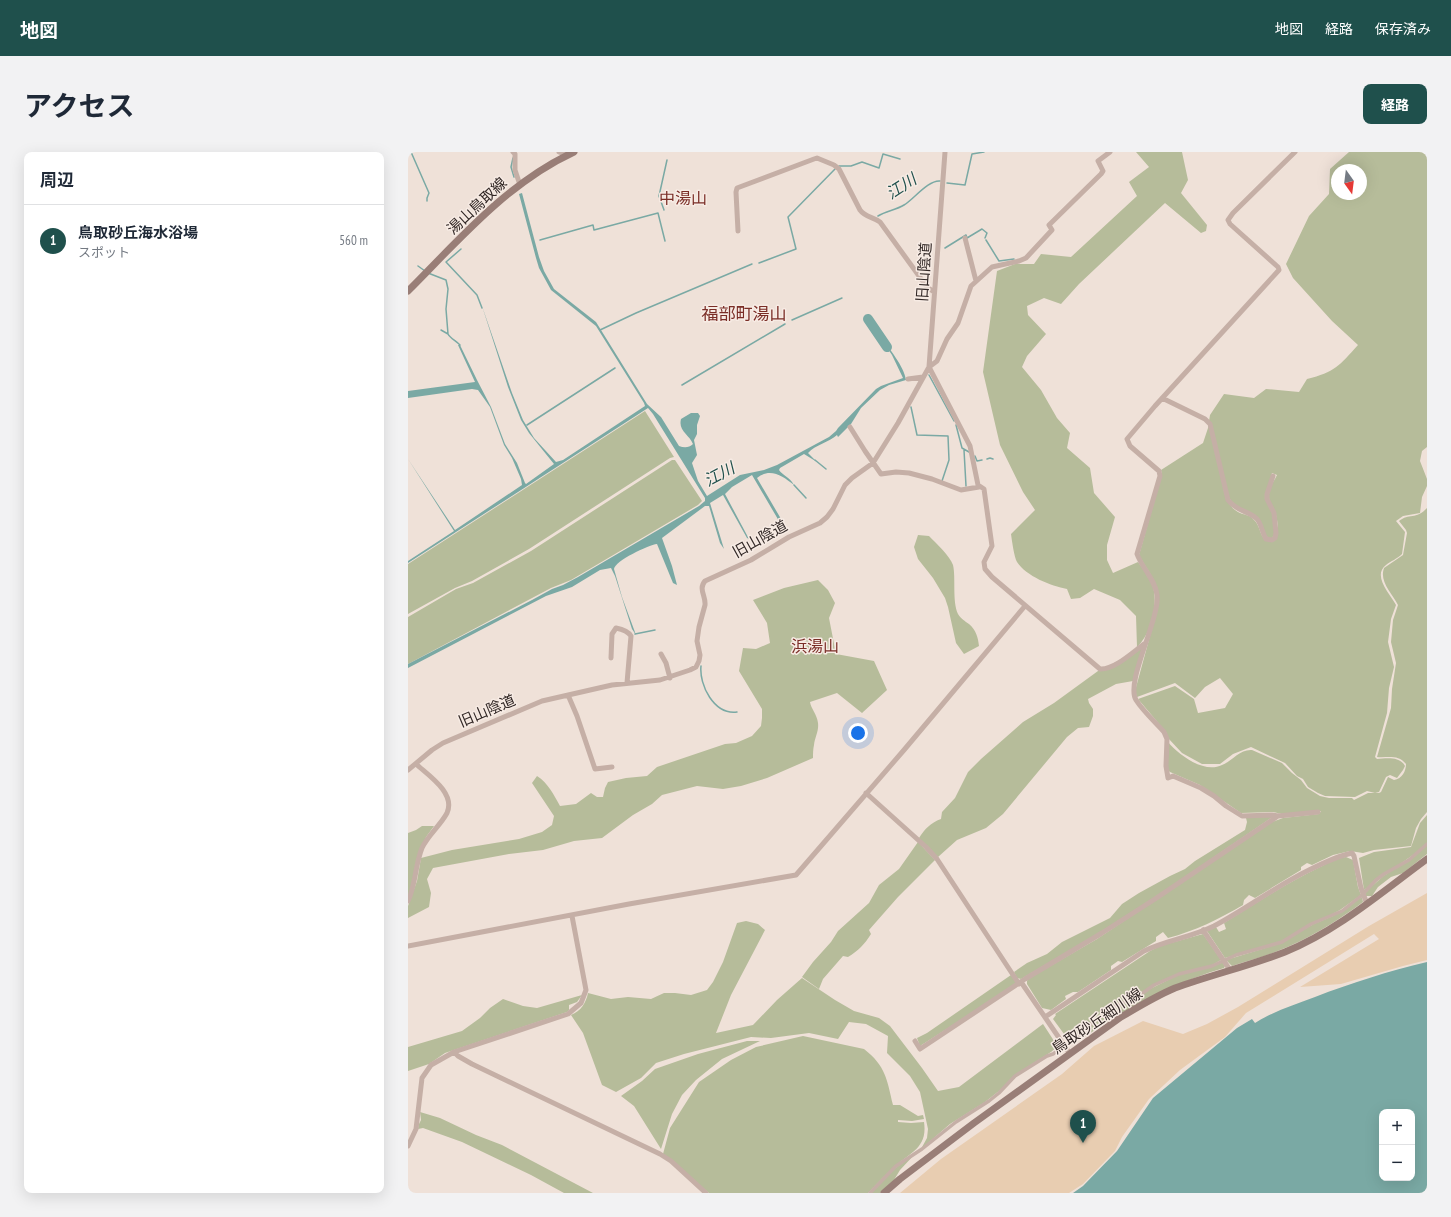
<!DOCTYPE html>
<html lang="ja">
<head>
<meta charset="utf-8">
<style>
  :root { --surface:#fff; --page:#f2f2f3; --text:#1f2937; --muted:#747a83; --line:#e0e1e3; --accent:#1f504c }
  body { margin:0; font-family:"PT Sans Narrow","Noto Sans JP",sans-serif; background:var(--page); color:var(--text) }
  .controls { position:absolute; right:12px; bottom:12px; display:grid; overflow:hidden; border-radius:8px; box-shadow:0 4px 16px #0002 }
  .controls button { width:36px; height:36px; display:grid; place-items:center; padding:0; border:0; border-bottom:1px solid var(--line); background:var(--surface); color:var(--text); font:20px sans-serif }
  .compass { position:absolute; left:923px; top:12px; width:36px; height:36px; border-radius:50%; background:var(--surface); box-shadow:0 4px 16px #0002; rotate:166deg }
  .you { position:absolute; left:450px; top:581px; width:14px; height:14px; margin:-10px; border:3px solid #fff; border-radius:50%; background:#1a73e8; box-shadow:0 0 0 6px #1a73e833 }
  .badge { display:grid; place-items:center; width:26px; height:26px; border-radius:50%; background:var(--accent); color:#fff; font-size:13px; font-weight:700 }
  .pin { position:absolute; translate:-50% -33px; filter:drop-shadow(0 1px 2px #0008) }
  .pin::after { content:''; position:absolute; top:21px; width:14px; height:12px; background:inherit; clip-path:polygon(0 0,100% 0,50% 100%) }
  .list { margin:0; padding:0; list-style:none }
  h2 { display:flex; justify-content:space-between; align-items:center; height:52px; margin:0; padding:0 16px; font-size:17px }
  h2 small { font-size:13px; font-weight:400; color:var(--muted) }
  .list li { display:grid; grid-template-columns:26px 1fr auto; gap:12px; align-items:center; box-sizing:border-box; height:72px; padding:0 16px; border-top:1px solid var(--line) }
  .list b { display:block; font-size:15px; white-space:nowrap }
  .list p { margin:0; font-size:13px; white-space:nowrap; color:var(--muted) }
  .list em { font-size:13px; font-style:normal; color:var(--muted) }
  .map { position:relative; flex:none; width:1019px; height:1041px; overflow:hidden; border-radius:8px }
  header { display:flex; align-items:center; gap:24px; box-sizing:border-box; height:56px; padding:0 20px; background:var(--accent); color:#fff }
  header strong { font-size:19px }
  nav { display:flex; gap:22px; margin-inline-start:auto; font-size:14px }
  .intro { display:flex; align-items:center; justify-content:space-between; box-sizing:border-box; height:96px; padding:0 24px }
  h1 { margin:0; font-size:28px }
  .button { padding:10px 18px; border-radius:8px; background:var(--accent); color:#fff; font-size:14px; font-weight:700 }
  main { display:flex; gap:24px; padding:0 24px }
  aside { flex:1; background:var(--surface); border-radius:8px; box-shadow:0 4px 16px #0002 }
  .map>svg:first-child { display:block }
</style>
</head>
<body>
<header>
<strong>地図</strong>
<nav><a>地図</a><a>経路</a><a>保存済み</a></nav>
</header>
<div class="intro"><h1>アクセス</h1><a class="button">経路</a></div>
<main>
<aside>
<h2>周辺<small></small></h2>
<ul class="list">
<li><span class="badge">1</span><div><b>鳥取砂丘海水浴場</b><p>スポット</p></div><em>560 m</em></li>
</ul>
</aside>
<div class="map">
<svg width="1019" height="1041" viewBox="0 0 1019 1041">
  <rect width="100%" height="100%" fill="#efe1d8"/>
  <path fill="#b6bc9a" fill-rule="evenodd" d="M728 0H774L780 28 773 41 799 73 798 79 793 81 757 51 671 132 653 152 636 146 619 154 620 163 638 182 619 204 614 215 633 238 649 266 662 281 659 296 682 316 686 341 707 365 699 393V408L705 421 730 410C735 417 741 424 744 431 751 451 744 481 729 495L728 464 712 448 686 437 672 446 663 447 659 437C643 434 618 424 609 410 606 405 604 389 603 382L627 358 615 340 592 293 575 220 589 119 607 112H626L633 102 663 105 729 44 721 30 741 15Z
    M941 0H1019V295L1014 299 1012 309 1019 327V334L1014 345 1012 361 995 364 988 369 997 380 994 402C989 407 983 409 978 413 964 424 982 442 988 453L983 467 980 490 986 515 981 536 979 561 967 605 969 607C978 606 992 604 997 614L995 618 989 626 982 623 978 625 971 640 967 641 959 639 947 645 917 644 910 641 900 635 895 627 889 624 877 611 843 595 825 602 812 612H794L774 601 760 586 758 580 730 547 767 534 786 547 790 561 817 556 825 542 812 526 797 535 787 546 767 531 729 545 727 539 751 451C751 430 740 420 731 403L754 322 753 318 795 291 801 273 816 339C818 348 823 357 832 361 837 363 842 363 846 368 854 375 851 391 865 389 872 383 870 369 867 360 865 354 860 349 861 343 861 334 866 330 869 323L864 321 857 347 864 360 867 382 863 387 860 386C855 380 855 371 848 365 842 358 831 359 825 352 816 341 808 291 804 275L801 269 802 263 816 242 846 246 858 237 891 240 899 227C927 220 931 214 950 193L924 169 885 126 878 112 901 64 921 42 922 17ZM929 18H953V42H929Z
    M237 259 266 305 262 306 121 397 64 429 47 436 0 462V412Z
    M264 308H267L294 349 290 353 163 428 143 436 0 512V465L48 437 65 431 123 399Z
    M1019 356V660L1013 667 1008 676 1003 694 966 698 955 701 942 699 925 703 904 713 899 711 893 715V718L847 746 841 743 836 748 835 753C811 767 787 779 760 786L755 780 748 785V789L714 810 710 809 703 814V818L670 840H665L657 844 658 847 643 858 634 856 619 832V829L620 827 689 787 864 670 875 666 911 662 913 659 874 662 865 660 833 661 792 633 762 620 759 617 760 590C771 603 796 622 814 613 824 609 832 597 844 598L874 611 884 621 893 628 899 636 912 644 921 646H944L946 648 960 641H971L973 640 980 625 986 628C994 627 998 619 998 612 990 602 980 606 969 605L983 556 984 537 988 511 983 490 985 468 990 453C984 441 971 430 976 416L995 403 999 381 998 378 991 369C1001 361 1008 368 1019 356Z
    M510 383 521 384C528 391 542 404 545 413 548 426 544 449 550 462 553 467 557 469 561 472 568 478 570 485 571 494L556 502 548 491 540 455 537 446 525 426 510 407 506 395Z
    M410 428 420 438 427 451 421 466 428 502 466 509 479 538 454 561 429 541 402 550C403 557 409 562 410 571 411 579 407 585 406 593 405 597 405 602 405 606L359 626 333 634 315 637 289 634 254 643 244 652 225 663 194 686 166 689 135 698 101 702 25 716 19 727 23 741 21 755 0 766V754L9 729 13 706 44 698 111 687 134 680 144 673 146 664 124 631 129 624C140 631 146 643 152 654L168 652 183 641 189 645H195L197 636 200 630 218 626 239 624 249 615 317 592 328 591 344 584 353 574 354 566V557L331 519 335 496 348 497 362 491 359 471 345 448 376 436Z
    M735 494 725 529 708 532 680 547 681 551 685 557V564L681 575 670 576 659 585 595 662 578 676 549 688 530 705 511 686C517 677 522 671 533 667L534 660 547 646 560 620 573 607 615 570 646 551 690 519H693Z
    M1019 663V691L1007 702 956 738 951 706 966 700 1003 695 1012 671Z
    M866 664 749 744 686 784 613 827 609 826 606 820 619 811 639 802 654 790 702 766 714 752 731 741 762 724 777 717 787 709 837 678 839 670 838 666Z
    M14 674H26L18 685 0 747V681L8 678Z
    M510 690 527 708 490 745 461 778 463 782C457 792 450 799 440 805L435 804 415 827 411 837 394 825 405 810 423 790 430 779 461 751 471 733 491 717Z
    M1019 693V702L995 721 983 725 970 735 964 744H958L957 740 978 722Z
    M938 705 945 708 950 735 953 743 932 758 874 789 817 806 799 779 808 775 811 780 818 777 816 771C847 752 877 732 910 716 919 712 928 706 938 705Z
    M954 745 955 750C928 770 899 788 867 800 853 806 838 809 824 814L818 808 867 793 901 774 925 764Z
    M338 769 350 772 357 778 323 843 308 881 345 873 369 848 394 826 427 848 446 859 471 866 482 874 514 916 530 939 551 935 635 872 648 892 649 895 643 900 607 923 591 939 577 950 542 972 513 997 519 986 520 977 512 940 502 924 479 901 480 884 458 872 441 870 430 887 401 881 363 886 343 885 276 902 248 911 233 926 208 940 194 933 175 881 163 863C173 859 178 851 180 841L203 847 220 845 243 847 256 841H267L283 843 299 838 305 830 315 810 329 771Z
    M795 782 813 808 804 813 771 821 728 844 708 853 669 884 659 886 645 867 648 863 647 862 742 799 752 794Z
    M814 810 817 814 816 816C765 831 719 855 675 886L673 884 674 882 699 860 746 835 772 822Z
    M603 823 609 832 512 894 509 886 519 881Z
    M174 843 169 850 161 853V858L159 860 37 901 21 912 0 919V895L54 879 72 866 82 856 95 847 115 854 129 856Z
    M395 884 456 897C478 914 479 928 485 953H492L510 964 515 963 516 967 504 969 490 968V970L503 971 516 970C520 997 501 1001 485 1016 476 1024 468 1033 460 1041H301L255 1002 262 976 291 930 323 908 348 895Z
    M339 889H352L314 907 288 928 274 943 264 962 253 997 226 954 213 944 234 929 247 917 290 902Z
    M12 960 32 966 68 983 94 993 185 1041H156L123 1023 54 990 15 976 10 977 11 972 13 968Z
    M506 1003 492 1018 486 1028 472 1041H463L486 1017Z"/>
  <path fill="#e8cdb1" d="M1019 741V808L995 814 933 832 892 835 971 787 966 782 838 861 817 885 772 918 741 947 714 985 707 999 675 1032 661 1041H492L533 1007 654 922 686 894 735 869 775 882 799 872 830 855 961 774Z"/>
  <path fill="#7aa9a4" fill-rule="evenodd" d="M114 41 131 105 136 119 146 137 188 170 239 252 253 265 271 294C276 296 281 296 285 292 281 282 270 279 273 267L283 261H290L292 264 289 273V282L286 288 289 303 284 311 290 329 299 344 332 323 356 318 369 313 421 285 428 279 430 276 468 237 473 234 495 226 484 203 472 185 473 184C481 197 496 214 498 228L481 233 472 238 453 256 443 272 430 285 429 283C421 290 407 293 400 301L409 310 396 302 372 316 371 318C375 324 381 324 386 333 375 324 362 315 349 326L376 372 371 369 344 323 324 335 317 342 341 387 339 386 315 343 302 351 316 397 312 391 301 354H297L254 386 264 414 269 433 265 431 249 392C240 393 207 409 206 417L214 445 228 483 224 477 207 424 203 416 192 418 164 435 138 444 0 516V512L124 448 144 437 155 433 170 425 291 354 297 349V346L245 262 240 256 0 411V409L46 379 0 307 47 378 114 333 113 327 104 306 96 293 82 255 70 238 64 237 0 246V239L67 230 50 193H52L69 228 83 255 97 292 109 311 117 331 118 332 146 312 121 281 113 268 100 235 74 154 104 241 115 268 126 286 148 310 155 308 237 254 236 251 188 174 143 138 131 116 128 106 111 42Z
    M1019 810V1041H665L675 1034 709 999 745 946 829 876 844 867 847 871C866 859 886 853 907 845 943 831 981 819 1019 810ZM974 960H1004V1026H974Z"/>
  <g fill="none" stroke-linecap="round" stroke-linejoin="round">
    <path stroke="#7aa9a4" stroke-width="1.5" d="M3 0 21 41 19 46V49
      M105 6 103 15 106 25
      M431 14H443L454 10 471 16 475 2 492 7
      M539 31 557 33 564 2 576 0
      M256 58 251 44 259 8
      M470 64C478 59 488 58 496 53 506 47 520 28 532 29
      M132 88 185 73 186 78 250 61 257 89
      M578 88 591 109 606 107
      M537 96 558 83 559 86 574 77 579 81 577 86
      M53 97 38 110 69 143 74 156
      M351 111 388 97 380 65 427 17
      M10 114 17 119
      M20 121 38 128 40 137 38 157 40 182C42 186 48 189 52 193
      M384 168 434 146
      M33 178 40 182
      M192 178 228 161 344 112
      M521 223 546 269
      M274 233 377 172
      M503 255 509 283 540 284 541 308 534 329
      M119 273 207 216
      M548 273 554 296 561 300
      M556 298 558 334
      M567 304 569 309 574 308
      M579 307 582 306 585 307
      M407 308 418 317
      M386 333 398 346
      M227 482 247 478
      M293 514C291 533 306 563 329 560"/>
    <path stroke="#7aa9a4" stroke-width="10" d="M460 167 479 195"/>
    <path stroke="#c5afa6" stroke-width="3.5" d="M462 1041 488 1014 514 997 548 970 581 949 591 941 607 924 639 904 645 902 670 885 678 876 705 855 732 843 746 833 771 822 804 814 828 803 874 790 903 772 934 759 953 744 968 728 976 722 1001 708 1019 692"/>
    <path stroke="#c5afa6" stroke-width="5" d="M105 0 107 2V18L112 33
      M151 0 159 3
      M702 0 690 9 695 19 693 22 641 73 644 78 618 106 611 109 584 115 563 134 550 171 539 187 529 209 521 215 562 294 570 333 576 337 584 394 576 410 577 417 584 425 692 517C706 518 725 500 736 492
      M887 0 825 61 820 68 822 72 870 115 871 118 747 254 719 287 722 294 751 319 752 324 729 402C734 416 747 427 749 443 752 467 717 530 728 548 735 559 747 570 756 580L759 587 758 614 760 626 765 624 793 636 806 644 818 654 834 664 864 663 870 664 910 660
      M330 79 328 40 329 36 406 7 409 6 426 13 431 17 452 58C457 65 465 65 472 70L519 135 526 140
      M557 86 568 129
      M500 227 515 225
      M754 246 797 267 802 272 820 348C829 360 840 358 849 367 854 373 854 381 858 387L864 388 867 386 868 381 866 361 859 347V342L865 324
      M442 275 457 299 473 322 488 320 501 321 524 327 553 338 571 335
      M253 502 258 511 262 526
      M203 506 204 482 208 476C213 477 220 479 223 484L219 531
      M160 543 169 564 187 617 204 615
      M0 618 24 598 35 591 134 549 204 533 252 528 282 518 288 515 291 509 292 503 289 489 291 475 297 453C298 444 290 437 297 429L343 408 381 385 412 371 419 365 425 357 437 333 444 326 465 311 490 271 521 215 537 0
      M458 641 518 695 529 707 611 832
      M0 749C8 732 7 713 14 696 20 683 32 674 39 661 48 641 20 623 8 612
      M164 764 178 838 173 851 160 862 46 900 50 904 64 912 252 1002 263 1009 298 1041
      M795 778 822 818
      M0 794 221 752 388 723 496 598 617 454
      M613 830 662 902
      M637 865 736 799C759 788 784 785 806 774 838 757 868 734 901 718 915 711 929 704 944 701L946 704 953 736 959 752
      M507 889 512 897 617 827 694 781 747 747 870 664
      M0 994 8 977 14 926 23 913 46 900"/>
    <path stroke="#997e77" stroke-width="7" d="M0 139C51 88 99 31 166 0
      M476 1041 492 1027 566 971 713 865C730 855 748 844 767 836 803 823 841 814 877 800 929 779 974 740 1019 707"/>
  </g>
  <g text-anchor="middle" stroke-width="3" stroke-linejoin="round" paint-order="stroke">
    <g font-size="15" fill="#322826" stroke="#f7ebe4">
      <text transform="translate(69 54) rotate(-43)" y="5">湯山鳥取線</text>
      <text transform="translate(516 120) rotate(-86)" y="5">旧山陰道</text>
      <text transform="translate(352 387) rotate(-29)" y="5">旧山陰道</text>
      <text transform="translate(79 559) rotate(-23)" y="5">旧山陰道</text>
      <text transform="translate(689 869) rotate(-34)" y="5">鳥取砂丘細川線</text>
    </g>
    <g font-size="16" font-style="italic" fill="#1f504c" stroke="#f7ebe4">
      <text transform="translate(493 34) rotate(-33)" y="6">江川</text>
      <text transform="translate(311 322) rotate(-28)" y="6">江川</text>
    </g>
    <g font-size="16" fill="#7a2d26" stroke="#f7ebe4">
      <text x="275" y="52">中湯山</text>
      <text x="407" y="500">浜湯山</text>
    </g>
    <g font-size="17" fill="#7a2d26" stroke="#f7ebe4">
      <text x="336" y="168">福部町湯山</text>
    </g>
  </g>
</svg>
<div class="controls">
<button>+</button>
<button>−</button>
</div>
<svg class="compass" viewBox="-18 -18 36 36"><path d="M0-13l5 13h-10z" fill="#e53935"/><path d="M0 13l5-13h-10z" fill="#747a83"/></svg>
<div class="you"></div>
<div class="pin badge" style="left:675px;top:991px">1</div>
</div>
</main>
</body>
</html>
